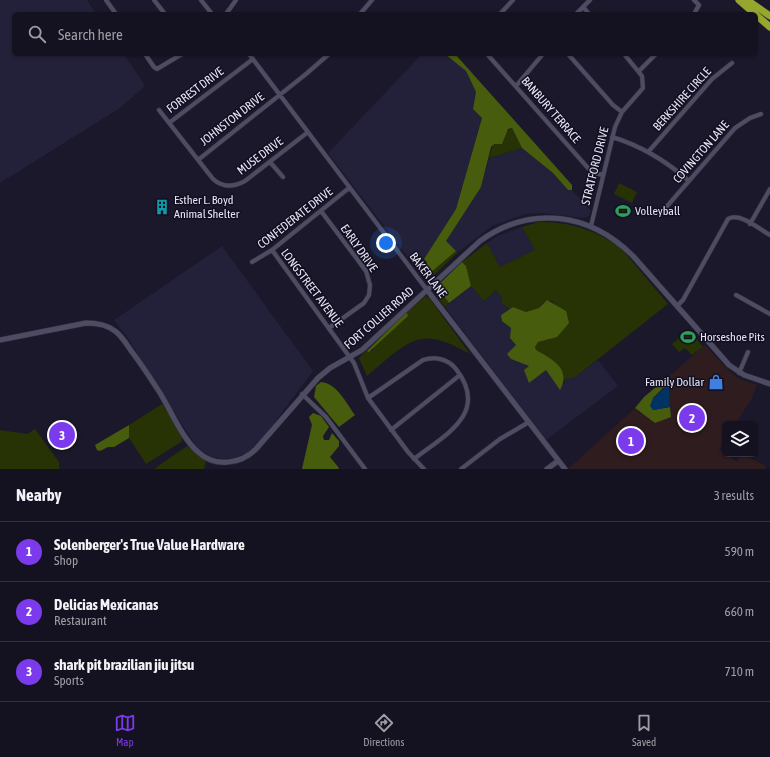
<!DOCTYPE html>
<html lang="en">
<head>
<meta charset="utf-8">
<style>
  :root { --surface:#141220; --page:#1d1b29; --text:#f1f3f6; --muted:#9d9ea5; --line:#33323e; --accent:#7c3aed }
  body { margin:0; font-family:"Asap Condensed",sans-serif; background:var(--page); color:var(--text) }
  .controls { position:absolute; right:12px; bottom:12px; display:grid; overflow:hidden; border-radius:6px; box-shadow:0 1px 3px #0004 }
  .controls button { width:36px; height:36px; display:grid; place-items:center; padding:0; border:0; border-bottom:1px solid var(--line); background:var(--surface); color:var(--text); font:20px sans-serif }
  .you { position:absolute; left:386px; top:243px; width:14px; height:14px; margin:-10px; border:3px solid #fff; border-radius:50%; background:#1a73e8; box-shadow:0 0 0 6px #1a73e833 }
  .badge { display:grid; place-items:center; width:26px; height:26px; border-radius:50%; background:var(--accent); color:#fff; font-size:13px; font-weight:700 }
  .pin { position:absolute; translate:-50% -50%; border:2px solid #fff; box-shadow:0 1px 4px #0006 }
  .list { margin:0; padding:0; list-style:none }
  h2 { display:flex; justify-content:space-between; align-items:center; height:52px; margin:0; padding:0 16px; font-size:17px }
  h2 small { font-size:13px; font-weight:400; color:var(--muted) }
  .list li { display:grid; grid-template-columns:26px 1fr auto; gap:12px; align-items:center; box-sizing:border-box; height:60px; padding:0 16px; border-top:1px solid var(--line) }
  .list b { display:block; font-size:15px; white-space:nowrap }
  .list p { margin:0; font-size:13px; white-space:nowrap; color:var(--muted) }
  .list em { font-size:13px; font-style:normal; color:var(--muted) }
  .icon { flex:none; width:22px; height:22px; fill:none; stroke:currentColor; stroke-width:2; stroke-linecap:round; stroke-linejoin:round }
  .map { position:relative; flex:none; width:770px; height:469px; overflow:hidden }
  .search { position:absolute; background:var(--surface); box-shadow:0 1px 3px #0004; left:12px; right:12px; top:12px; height:44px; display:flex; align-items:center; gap:10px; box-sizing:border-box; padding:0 14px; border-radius:6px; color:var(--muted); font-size:15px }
  .sheet { height:232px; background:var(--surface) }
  nav { display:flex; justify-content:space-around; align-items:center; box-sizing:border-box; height:56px; border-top:1px solid var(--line); background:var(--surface); font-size:11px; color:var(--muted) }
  nav a { display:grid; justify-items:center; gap:2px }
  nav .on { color:var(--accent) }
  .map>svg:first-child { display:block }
</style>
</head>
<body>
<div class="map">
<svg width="770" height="469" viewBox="0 0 770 469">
  <rect width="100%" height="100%" fill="#1b182b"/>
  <path fill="#2f1c1e" d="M705 345 730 372 739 379 757 385 751 400 735 424H725V440L719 450 737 462 742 454 766 466 765 469H568L635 408 639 413 671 417 668 377Z"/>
  <path fill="#232039" d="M0 0H87L96 14H14V54H124L145 86 120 108 0 183Z
    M422 54H449L466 71 476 92 473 109 482 118 456 209 417 269 328 153Z
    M522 148 553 173 568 190H572L591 211 589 216 584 218 541 213 526 214 492 226 457 253 445 241 481 187 489 158Z
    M522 227 535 250 500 267 487 243 499 235Z
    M222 246 313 371 266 434 249 452 236 458 222 459 211 457 197 448 127 337 114 320Z
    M471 286 484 301 496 290 502 298 501 302 509 309 501 315 502 321 511 328 510 338 516 345 511 359 529 366V382L546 370 560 389 568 378H574L598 360 618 386 546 440 445 307Z"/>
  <path fill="#273304" d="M512 128 522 148 489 158 493 144 502 143 505 132Z
    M619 183 637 192 632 203 614 194Z
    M620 206 629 210 627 215 617 211Z
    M538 222C570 221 595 230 621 248L668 304 574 378H568L564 382C567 367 548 357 536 350L535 346 538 342 550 339 558 307 551 301 544 302 539 308 526 312 513 307 509 309 501 302 502 298 496 290 484 301 471 286 466 266 462 262 487 243 500 267 535 250 522 227Z
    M456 251 457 253 431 278 425 279 417 269 424 259 427 262V273L429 274Z
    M437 286 449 303 445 307C440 300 432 294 437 286Z
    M426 296 430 299 470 354C454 345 431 332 412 342 398 348 379 366 367 376L359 358 368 349V351H372L377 343 398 325 405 313Z
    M689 330 703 347 692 355 685 348 679 352 672 344Z
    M162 404 183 436 181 442 146 464 129 438V425Z
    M35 429 59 462V469H0V430L27 434Z
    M187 446 206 461 204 469H154Z"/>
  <path fill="#485c0d" d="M445 54H455L572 185V190H568L553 173 522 148 512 128 508 129 502 144H494L491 147 481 187 446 241 456 251 429 274 427 273V262L424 259 456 209 482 118 473 109 476 92 466 71Z
    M462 262 466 266 471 286 449 303 437 286Z
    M547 300 566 311 569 323 557 337 538 342 535 347 536 350C552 359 572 369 560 390L546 370 529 383 524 370 529 366 511 359 507 354 516 345 510 338 511 328 502 321 501 315 513 307 526 312 539 308Z
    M405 313H407L408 316 369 352 367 351Z
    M668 377 669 388H663L653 398V410L670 407 671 417 655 423 635 408 644 397Z
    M321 382C337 383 346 403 355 415L339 427 314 397 316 386Z
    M313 413 321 416 329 427 323 436 324 440H329L332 433 339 441V446L330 457 339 468 338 469H302L312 425 309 417Z
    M129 425V438L114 447H108L100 451 97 450 95 445Z"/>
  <path fill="#003264" d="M666 387 669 388 670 407 653 410 650 406 653 398Z"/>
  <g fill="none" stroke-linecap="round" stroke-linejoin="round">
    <g stroke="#333140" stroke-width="5">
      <path id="minor" d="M106 0 116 14
        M154 0 165 14
        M201 0 212 14
        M694 0 699 5 694 14
        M583 7 589 14
        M226 14 236 0
        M360 14 372 0
        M500 14 513 0
        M576 14 590 0
        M145 54 154 67 157 69 182 54
        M249 54 427 290
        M487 54 588 168 595 173 603 175
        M568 54 613 105 622 112
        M639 71 656 54
        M516 86 543 54
        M159 110 213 179C223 188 234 187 245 181L308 132
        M169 123 253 59
        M612 137C642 146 665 160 689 181
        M649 151 712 79 732 63
        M198 160 306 74 329 54
        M270 162 283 177
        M321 211 366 271 370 285 369 295 364 303 329 328
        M662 212 735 128 750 118 761 114
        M750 224 770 189
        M591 226 615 127 622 112 643 88 642 76 624 54
        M272 250 354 363 368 398 408 452 424 469
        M252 262 272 250 349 188
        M736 295 770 314
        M677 306 683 300 728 219C740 212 759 229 770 235
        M739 373 748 352
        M302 394 326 417 365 469
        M368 398 423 360C435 356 448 359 456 369 490 413 445 435 414 459
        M391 430 460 375
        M461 469 500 439 529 422"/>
    </g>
    <g stroke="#333140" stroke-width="6">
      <path id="tertiary" d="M427 290 565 469
        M0 340 86 323C96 323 106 324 115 331 122 336 127 345 132 352 142 365 151 379 160 393 171 411 182 438 198 452 215 468 241 464 256 449L318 378 330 368 362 350 480 241C530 205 589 212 633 256L729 365 744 375 770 384
        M547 469 558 461"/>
    </g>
    <g stroke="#333140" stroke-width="8">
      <path id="motorway" d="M739 0 770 27
        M747 0 770 16"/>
    </g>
    <use href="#minor" stroke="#4d4c62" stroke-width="4"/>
    <use href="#tertiary" stroke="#4d4c62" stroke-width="5"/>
    <use href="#motorway" stroke="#97a62c" stroke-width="7"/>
  </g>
  <defs>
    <g id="building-bare" transform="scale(1.2)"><path d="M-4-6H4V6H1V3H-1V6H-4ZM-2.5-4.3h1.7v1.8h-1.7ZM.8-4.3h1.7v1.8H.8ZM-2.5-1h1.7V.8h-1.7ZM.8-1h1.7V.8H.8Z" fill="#0f9aa8" stroke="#120f22" stroke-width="2.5" paint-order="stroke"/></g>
    <g id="stadium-bare" transform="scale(1.2)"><path d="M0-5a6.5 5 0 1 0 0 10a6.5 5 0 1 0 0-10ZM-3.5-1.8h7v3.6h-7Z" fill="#2e9e5b" stroke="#120f22" stroke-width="2.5" paint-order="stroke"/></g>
    <g id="shop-bare" transform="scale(1.2)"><path d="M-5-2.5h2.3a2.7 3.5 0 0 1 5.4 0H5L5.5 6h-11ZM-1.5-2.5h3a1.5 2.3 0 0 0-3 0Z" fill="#3f7fe0" stroke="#120f22" stroke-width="2.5" paint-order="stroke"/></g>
  </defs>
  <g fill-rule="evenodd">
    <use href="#building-bare" x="162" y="207"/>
    <use href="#stadium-bare" x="623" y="211"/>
    <use href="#stadium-bare" x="688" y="337"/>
    <use href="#shop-bare" x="716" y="382"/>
  </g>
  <g text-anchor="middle" stroke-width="3" stroke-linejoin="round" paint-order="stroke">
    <g font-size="12" fill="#e6e6f3" stroke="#120f22">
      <text transform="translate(195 90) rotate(-37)" y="4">FORREST DRIVE</text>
      <text transform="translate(682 99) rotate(-48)" y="4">BERKSHIRE CIRCLE</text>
      <text transform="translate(551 110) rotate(49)" y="4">BANBURY TERRACE</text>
      <text transform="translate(232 119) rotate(-38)" y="4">JOHNSTON DRIVE</text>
      <text transform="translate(701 152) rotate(-49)" y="4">COVINGTON LANE</text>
      <text transform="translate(260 156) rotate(-37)" y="4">MUSE DRIVE</text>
      <text transform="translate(595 166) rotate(-76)" y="4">STRATFORD DRIVE</text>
      <text transform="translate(295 218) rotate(-38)" y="4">CONFEDERATE DRIVE</text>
      <text transform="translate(359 248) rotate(55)" y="4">EARLY DRIVE</text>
      <text transform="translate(428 275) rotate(53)" y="4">BAKER LANE</text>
      <text transform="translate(312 288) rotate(53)" y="4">LONGSTREET AVENUE</text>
      <text transform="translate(379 318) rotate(-41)" y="4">FORT COLLIER ROAD</text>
    </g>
    <g font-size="12" fill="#e6e6f3" stroke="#120f22" text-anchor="start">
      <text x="174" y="204">Esther L. Boyd<tspan x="174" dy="14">Animal Shelter</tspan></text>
      <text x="635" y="215">Volleyball</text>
      <text x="700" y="341">Horseshoe Pits</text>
      <text x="704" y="386" text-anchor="end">Family Dollar</text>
    </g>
  </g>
</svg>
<div class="controls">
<button><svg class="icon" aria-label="layers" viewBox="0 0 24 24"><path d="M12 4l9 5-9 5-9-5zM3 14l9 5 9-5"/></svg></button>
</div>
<div class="you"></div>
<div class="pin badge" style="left:631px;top:441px">1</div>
<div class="pin badge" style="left:692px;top:418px">2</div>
<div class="pin badge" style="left:62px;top:435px">3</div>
<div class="search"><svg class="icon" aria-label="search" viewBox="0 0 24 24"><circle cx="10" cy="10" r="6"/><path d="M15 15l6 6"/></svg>Search here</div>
</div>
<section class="sheet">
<h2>Nearby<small>3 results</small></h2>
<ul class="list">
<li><span class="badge">1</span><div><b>Solenberger's True Value Hardware</b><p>Shop</p></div><em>590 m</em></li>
<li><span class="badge">2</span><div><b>Delicias Mexicanas</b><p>Restaurant</p></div><em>660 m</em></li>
<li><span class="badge">3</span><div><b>shark pit brazilian jiu jitsu</b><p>Sports</p></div><em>710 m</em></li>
</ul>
</section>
<nav>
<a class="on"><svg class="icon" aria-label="map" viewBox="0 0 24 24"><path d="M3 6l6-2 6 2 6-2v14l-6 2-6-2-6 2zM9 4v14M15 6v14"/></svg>Map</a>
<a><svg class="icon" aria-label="directions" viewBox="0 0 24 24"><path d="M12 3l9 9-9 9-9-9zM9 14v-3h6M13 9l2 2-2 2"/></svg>Directions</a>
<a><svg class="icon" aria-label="saved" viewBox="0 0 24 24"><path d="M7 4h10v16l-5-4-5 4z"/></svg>Saved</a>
</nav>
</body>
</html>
